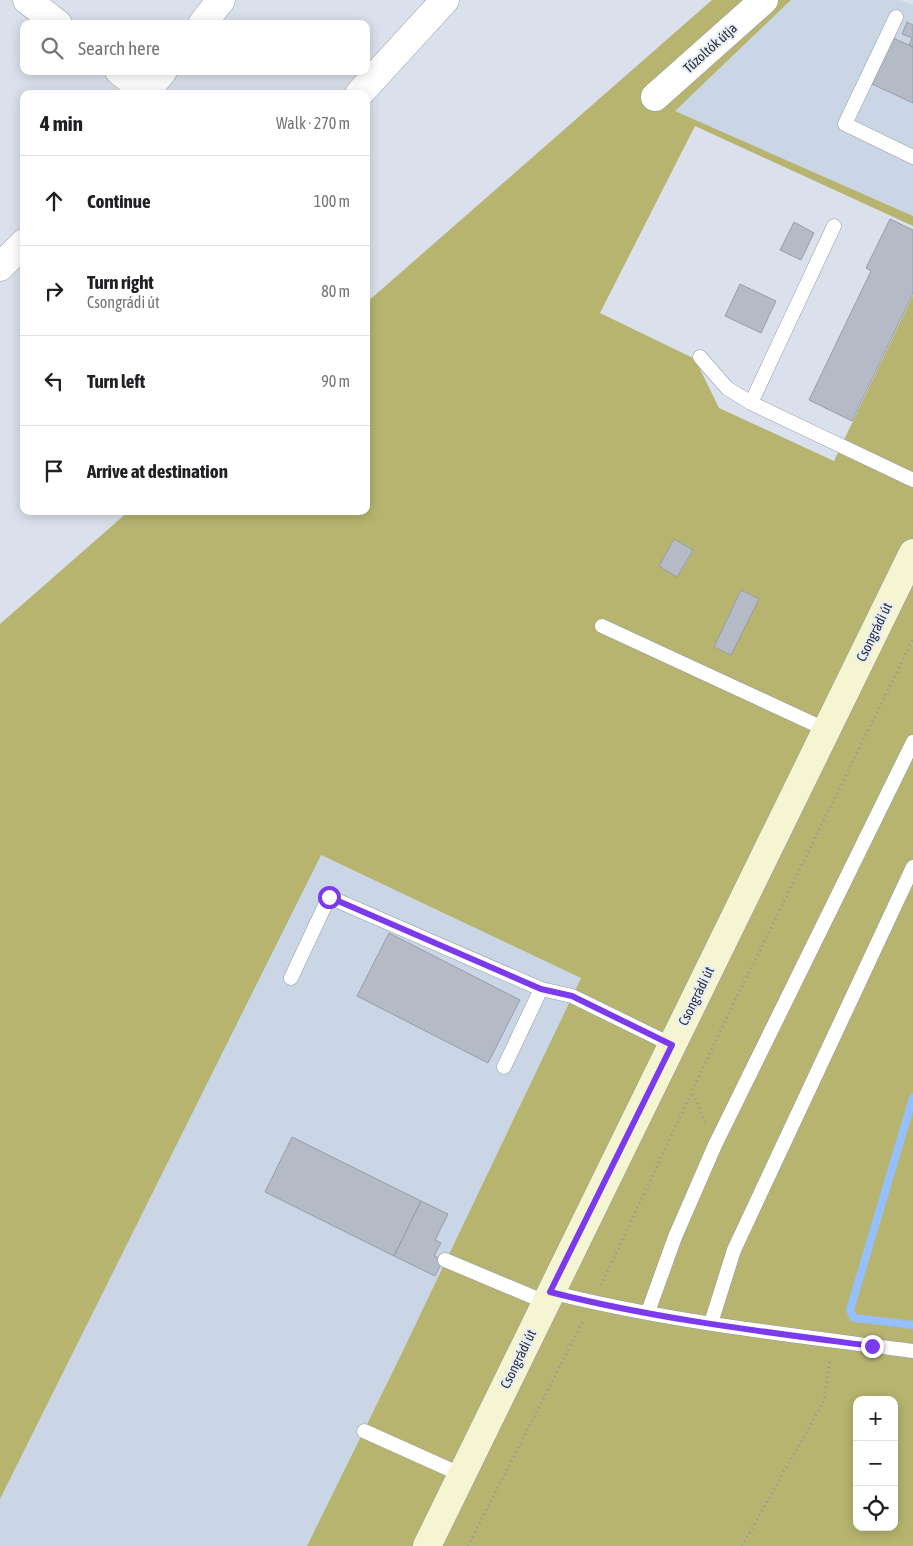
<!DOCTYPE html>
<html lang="en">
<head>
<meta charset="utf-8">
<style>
  :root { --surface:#fff; --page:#f2f2f2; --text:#202124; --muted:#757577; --line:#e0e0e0 }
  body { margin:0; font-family:"Asap Condensed",sans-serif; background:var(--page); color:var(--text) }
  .controls { position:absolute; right:15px; bottom:15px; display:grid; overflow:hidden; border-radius:10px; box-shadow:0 2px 12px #0003 }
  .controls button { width:45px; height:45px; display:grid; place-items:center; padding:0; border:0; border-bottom:1px solid var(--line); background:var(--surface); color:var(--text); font:25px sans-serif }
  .stop { position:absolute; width:15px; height:15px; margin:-11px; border:4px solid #7c3aed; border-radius:50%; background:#fff }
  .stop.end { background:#7c3aed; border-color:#fff; box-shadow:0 1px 5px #0008 }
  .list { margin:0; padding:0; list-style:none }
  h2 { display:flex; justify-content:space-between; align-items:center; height:65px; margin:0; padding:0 20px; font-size:21px }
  h2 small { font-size:16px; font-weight:400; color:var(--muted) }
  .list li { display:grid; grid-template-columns:32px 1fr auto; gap:15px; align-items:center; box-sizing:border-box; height:90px; padding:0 20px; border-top:1px solid var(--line) }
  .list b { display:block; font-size:19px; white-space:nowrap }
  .list p { margin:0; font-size:16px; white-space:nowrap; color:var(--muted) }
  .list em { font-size:16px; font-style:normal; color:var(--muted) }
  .icon { flex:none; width:28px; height:28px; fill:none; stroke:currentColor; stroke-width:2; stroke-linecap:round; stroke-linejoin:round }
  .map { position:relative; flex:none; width:913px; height:1546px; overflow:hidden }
  .search { position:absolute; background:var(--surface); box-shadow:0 2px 12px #0003; left:20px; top:20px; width:350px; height:55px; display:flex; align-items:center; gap:12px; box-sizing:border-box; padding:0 18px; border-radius:10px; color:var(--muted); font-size:19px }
  .panel { position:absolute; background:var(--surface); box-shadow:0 2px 12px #0003; left:20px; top:90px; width:350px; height:425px; border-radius:10px }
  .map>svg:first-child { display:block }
</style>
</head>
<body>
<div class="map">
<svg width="913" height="1546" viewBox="0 0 913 1546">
  <rect width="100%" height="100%" fill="#dae1ec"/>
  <path fill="#cad6e6" d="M791 0H900L913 5V216L674 111Z
    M320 855 581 978 399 1359 307 1546H0V1499Z"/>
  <path fill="#b6b46f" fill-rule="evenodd" d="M712 0H791L675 111 913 216V226L695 126 600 313 695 359 719 408 834 461 913 295V1546H307L399 1359 581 978 321 855 0 1499V624L129 511H366V303ZM857 1400H894V1527H857Z"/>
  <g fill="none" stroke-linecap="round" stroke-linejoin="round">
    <path stroke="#96bffd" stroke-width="8" d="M913 1098 850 1310 854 1318 913 1325"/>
  </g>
  <path fill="#b4bbc6" stroke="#979ea8" d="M907 22 913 25V47L909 45 912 38 902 34Z
    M893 38 913 47V103L872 84Z
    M890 219 913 230V293L852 421 809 400 871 271 866 268Z
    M794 222 814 233 801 260 780 250Z
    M740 284 776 301 761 333 725 316Z
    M674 539 693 550 677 577 659 566Z
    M741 590 759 599 731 655 714 647Z
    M389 933 520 1000 488 1063 357 996Z
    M292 1137 421 1201 394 1256 265 1192Z
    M421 1201 448 1214 435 1240 441 1243 434 1256 443 1260 435 1276 394 1256Z"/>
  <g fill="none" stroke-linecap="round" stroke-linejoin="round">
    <g stroke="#959ca6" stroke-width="15">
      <path id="lane" d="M896 17 845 124 913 157
        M700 357 727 388 751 403 913 480
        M751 403 834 226
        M602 626 827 730
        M291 978 329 897 541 989 572 996 672 1045
        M504 1067 541 989
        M445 1260 545 1302
        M550 1292C669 1322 792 1335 913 1351
        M648 1312 675 1237 715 1145 913 742
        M711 1323 734 1250 913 867
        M364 1431 462 1475"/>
    </g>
    <g stroke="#959ca6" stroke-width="29">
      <path id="street" d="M27 0 58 24
        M202 24 221 0
        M119 71 148 94
        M144 94 163 71
        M359 94 445 0
        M655 97 764 0
        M0 267 24 243"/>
    </g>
    <g stroke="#959ca6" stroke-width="29">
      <path id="secondary" d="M427 1546 913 553"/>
    </g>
    <path stroke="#9398a0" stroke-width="3" stroke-dasharray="1 4" stroke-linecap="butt" d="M693 1094 705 1123
      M601 1285 729 1013 913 639
      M468 1546 584 1319
      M742 1546 824 1401 830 1359"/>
    <use href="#lane" stroke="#fff" stroke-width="14"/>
    <use href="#street" stroke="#fff" stroke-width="28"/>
    <use href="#secondary" stroke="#f6f5d2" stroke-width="28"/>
  </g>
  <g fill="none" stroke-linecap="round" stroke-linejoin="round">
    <path stroke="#7c3aed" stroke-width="6" d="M329 897 541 989 572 996 672 1045 550 1292C655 1319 765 1332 872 1346"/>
  </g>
  <g text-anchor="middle" stroke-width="4" stroke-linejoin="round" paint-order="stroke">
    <g font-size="14" fill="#2b2e32" stroke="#e7eef9">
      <text transform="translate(710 48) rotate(-42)" y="5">Tűzoltók útja</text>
      <text transform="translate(874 632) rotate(-64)" y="5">Csongrádi út</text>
      <text transform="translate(696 996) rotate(-64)" y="5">Csongrádi út</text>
      <text transform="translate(518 1359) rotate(-64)" y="5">Csongrádi út</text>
    </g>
  </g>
</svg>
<div class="controls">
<button>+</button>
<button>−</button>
<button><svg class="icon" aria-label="locate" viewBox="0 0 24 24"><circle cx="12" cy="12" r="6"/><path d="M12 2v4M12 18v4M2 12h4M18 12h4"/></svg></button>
</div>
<div class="stop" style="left:329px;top:897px"></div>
<div class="stop end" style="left:872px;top:1346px"></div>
<div class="search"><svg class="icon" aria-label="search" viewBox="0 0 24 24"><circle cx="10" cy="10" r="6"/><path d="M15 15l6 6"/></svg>Search here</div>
<section class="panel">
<h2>4 min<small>Walk · 270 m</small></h2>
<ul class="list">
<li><svg class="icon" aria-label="ahead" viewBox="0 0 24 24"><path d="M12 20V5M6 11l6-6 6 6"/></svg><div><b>Continue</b></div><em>100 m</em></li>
<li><svg class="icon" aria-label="right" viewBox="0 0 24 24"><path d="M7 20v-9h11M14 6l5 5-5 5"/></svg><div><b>Turn right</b><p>Csongrádi út</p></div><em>80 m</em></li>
<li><svg class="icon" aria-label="left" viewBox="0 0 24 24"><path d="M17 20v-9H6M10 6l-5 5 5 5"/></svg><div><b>Turn left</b></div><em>90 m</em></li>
<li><svg class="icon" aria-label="arrive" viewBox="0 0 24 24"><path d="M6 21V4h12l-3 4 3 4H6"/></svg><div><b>Arrive at destination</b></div></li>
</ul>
</section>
</div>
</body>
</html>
